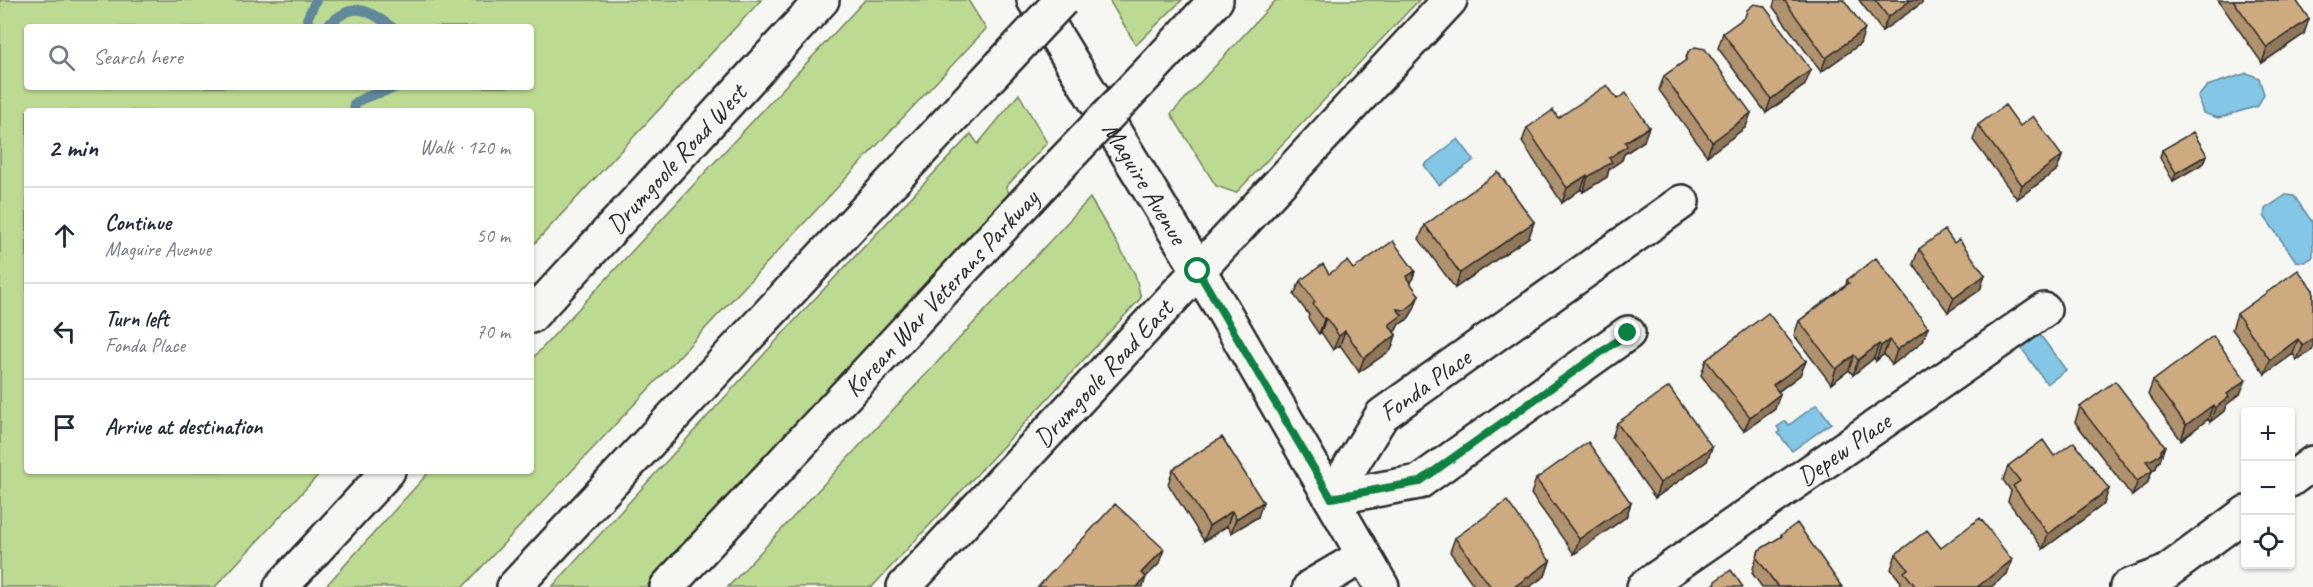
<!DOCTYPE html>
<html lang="en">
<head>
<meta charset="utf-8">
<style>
  :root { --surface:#fff; --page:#f2f2f3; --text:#1f2937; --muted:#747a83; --line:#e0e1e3 }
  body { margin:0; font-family:Caveat,sans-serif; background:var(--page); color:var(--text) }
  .controls { position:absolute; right:18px; bottom:18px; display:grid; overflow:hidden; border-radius:6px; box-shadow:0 2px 4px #0004 }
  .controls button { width:54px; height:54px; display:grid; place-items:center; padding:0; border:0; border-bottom:2px solid var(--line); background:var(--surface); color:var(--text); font:30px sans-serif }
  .stop { position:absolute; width:18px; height:18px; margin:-14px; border:4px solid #0b8043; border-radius:50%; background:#fff }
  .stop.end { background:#0b8043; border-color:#fff; box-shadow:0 2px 6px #0008 }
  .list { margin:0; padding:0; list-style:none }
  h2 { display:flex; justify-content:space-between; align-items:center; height:78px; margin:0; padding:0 24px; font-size:26px }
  h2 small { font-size:20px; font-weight:400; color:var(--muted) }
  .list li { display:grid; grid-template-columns:39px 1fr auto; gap:18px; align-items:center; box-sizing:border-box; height:96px; padding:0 24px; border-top:2px solid var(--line) }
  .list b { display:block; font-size:22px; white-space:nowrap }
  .list p { margin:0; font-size:20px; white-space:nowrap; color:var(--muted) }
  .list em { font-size:20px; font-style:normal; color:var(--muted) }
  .icon { flex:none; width:33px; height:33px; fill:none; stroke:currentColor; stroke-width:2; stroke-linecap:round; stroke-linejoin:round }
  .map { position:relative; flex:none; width:2313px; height:587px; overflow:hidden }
  .search { position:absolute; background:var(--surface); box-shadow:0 2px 4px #0004; left:24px; top:24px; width:510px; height:66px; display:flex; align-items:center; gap:15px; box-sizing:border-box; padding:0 21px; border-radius:6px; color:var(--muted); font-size:22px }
  .panel { position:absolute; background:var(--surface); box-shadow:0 2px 4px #0004; left:24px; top:108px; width:510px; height:366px; border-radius:6px }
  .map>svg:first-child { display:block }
</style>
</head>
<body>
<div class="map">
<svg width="2313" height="587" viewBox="0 0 2313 587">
  <rect width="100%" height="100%" fill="#f6f6f2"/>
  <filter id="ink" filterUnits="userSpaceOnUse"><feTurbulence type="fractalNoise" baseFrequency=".0167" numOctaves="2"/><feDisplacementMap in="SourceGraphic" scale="12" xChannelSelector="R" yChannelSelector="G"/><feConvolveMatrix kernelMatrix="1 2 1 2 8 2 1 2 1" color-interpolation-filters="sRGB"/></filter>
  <g filter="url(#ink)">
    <path fill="#bdda92" stroke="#74825e" stroke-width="1.5" fill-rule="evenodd" d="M0 0H761L531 247V111H27V471H322L215 587H0ZM27 27H531V87H27Z
      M865 0H968L986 29 463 587H325L430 471H531V360Z
      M1109 0H1182L1136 45Z
      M1276 0H1419L1236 193 1216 186 1171 114Z
      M1019 94 1047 143 1006 187 1012 199 863 351 646 587H552L807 307 971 134 978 144Z
      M1090 198 1135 274 1141 298 872 587H728Z"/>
    <path fill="#84c6e5" stroke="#60889b" stroke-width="1.5" d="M2247 73 2259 78 2264 94 2258 106 2218 118 2203 113 2198 97 2207 86Z
      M1458 139 1474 160 1439 185 1424 165Z
      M2286 195 2294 196 2313 223V257L2305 262 2296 261 2264 216 2265 209Z
      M2038 332 2066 370 2047 384 2020 346Z
      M1817 404 1831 423 1792 451 1778 433 1780 431 1777 427 1786 421 1789 425Z"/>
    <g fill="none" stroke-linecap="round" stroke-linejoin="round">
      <path stroke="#60889b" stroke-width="10" d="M310 27 307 19 316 0
        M325 27C354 3 361 5 392 27
        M355 111 354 104C366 94 382 94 396 87"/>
      <g stroke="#2b2b2b" stroke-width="38">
        <g id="minor">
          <path id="s1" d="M1034 0 1224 312 1382 587"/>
          <path d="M2290 480 2313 463"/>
          <path id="s2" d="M1331 498 1382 415 1682 202"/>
          <path d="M1331 498 1419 482 1628 333"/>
          <path d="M1310 587 1363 556"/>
          <path id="s3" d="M1644 587 2044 310"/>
          <path d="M2127 587 2165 573 2246 513"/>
        </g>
      </g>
      <g stroke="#2b2b2b" stroke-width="38">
        <g id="major">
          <path id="s4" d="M531 316 822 0"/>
          <path d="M281 587 388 471"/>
          <path id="s5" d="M904 587 1450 0"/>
        </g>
      </g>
      <g stroke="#2b2b2b" stroke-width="38">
        <g id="highway">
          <path d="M1151 70 1216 0"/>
          <path d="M514 587 1000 66"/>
          <path id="s6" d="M667 587 1061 164"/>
        </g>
      </g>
      <use href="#minor" stroke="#f6f6f2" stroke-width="33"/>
      <use href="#major" stroke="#f6f6f2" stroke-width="33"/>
      <use href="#highway" stroke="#f6f6f2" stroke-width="33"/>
      <g stroke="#2b2b2b" stroke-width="38" stroke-linecap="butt">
        <path id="highway-bridge" d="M1000 66 1062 0
          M1061 164 1151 70"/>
      </g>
      <use href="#highway-bridge" stroke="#f6f6f2" stroke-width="33"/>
    </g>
    <path fill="#b1926e" stroke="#2b2b2b" stroke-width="1.5" d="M1775 0H1844L1860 44 1821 72 1773 7Z
      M1859 0H1923L1922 3 1882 31Z
      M2218 0H2296L2304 34 2262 63Z
      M1723 33 1805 85 1766 113 1718 48Z
      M1688 52 1746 127 1707 156 1659 90 1664 76 1685 61Z
      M1617 99 1644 141 1624 154 1622 160 1609 169 1607 177 1583 192 1581 189 1562 203 1522 142 1527 128Z
      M1978 125 2020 126 2062 156 2057 170 2017 199 1973 140Z
      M2162 150 2207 155 2204 163 2173 181 2160 158Z
      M1534 222 1529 237 1455 288 1419 239 1425 225Z
      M1954 243 1985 275 1980 290 1948 312 1913 264 1919 249Z
      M1353 269 1415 271 1411 283 1414 309 1408 319 1400 324H1399L1396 330 1394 332 1396 335 1391 350 1359 372 1340 345 1333 350 1321 332 1319 334 1308 318 1309 315 1294 295 1300 281Z
      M1847 280 1923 341 1892 365 1884 354 1876 361 1874 358 1853 375 1849 370 1831 384 1794 335 1799 321 1846 285Z
      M2313 290 2312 350 2297 360 2293 354 2265 374 2232 329 2237 314Z
      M1706 360 1806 361 1800 375 1778 392 1775 409 1744 431 1701 375Z
      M2153 381 2240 394 2226 405 2224 411 2210 422 2208 419 2181 440 2148 395Z
      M2080 407 2160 461 2158 462 2156 468 2152 471 2147 484 2132 496 2075 422Z
      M1617 423 1712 447 1707 461 1655 498 1612 438Z
      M2054 456 2104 504 2043 549 2008 501 2011 491 2003 480 2008 466Z
      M1173 469 1258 517 1231 533 1227 526 1204 541 1168 484Z
      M1536 479 1631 503 1626 517 1574 554 1531 494Z
      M1781 535 1842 587H1762L1752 573 1754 565 1759 550 1780 538Z
      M1455 538 1550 561 1545 576 1529 587H1475L1450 552Z
      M1941 548 2012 560 2007 574 1991 587H1900L1901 582 1891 569 1896 554Z"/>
    <path fill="#90775a" stroke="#2b2b2b" stroke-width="1.5" d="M1911 0H1923L1922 3 1882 31 1888 17Z
      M2309 19 2304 34 2262 63 2267 48Z
      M1865 29 1860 44 1821 72 1826 58Z
      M1811 70 1805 85 1766 113 1771 99Z
      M1751 113 1746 127 1707 156 1712 142Z
      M1649 127 1644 141 1624 154 1622 160 1609 169 1607 177 1583 192 1588 177 1625 142Z
      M2207 155 2204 163 2173 181 2176 173Z
      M2062 156 2057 170 2017 199 2022 185Z
      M1587 175 1581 189 1562 203 1567 188Z
      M1534 222 1529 237 1455 288 1460 273Z
      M1415 271 1410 286 1406 277Z
      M1985 275 1980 290 1948 312 1954 298Z
      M1419 295 1414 309 1408 319 1400 324H1399L1396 330 1383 339 1389 325 1397 309Z
      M1326 318 1321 332 1319 334 1324 319Z
      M1928 327 1923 341 1892 365 1897 350Z
      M2313 329V347L2312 350 2297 360 2303 346Z
      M1345 331 1340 345 1333 350 1339 336Z
      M1396 335 1391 350 1359 372 1364 358Z
      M2298 339 2293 354 2265 374 2270 360Z
      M1889 340 1884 354 1876 361 1881 346Z
      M1879 344 1874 358 1853 375 1858 360Z
      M1854 355 1849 370 1831 384 1836 369Z
      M1806 361 1800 375 1768 399 1773 385Z
      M2246 380 2240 394 2226 405 2224 411 2210 422 2215 408 2227 394Z
      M1780 394 1775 409 1744 431 1750 417Z
      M2213 405 2208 419 2181 440 2186 425Z
      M2165 446 2160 461 2158 462 2156 468 2152 471 2147 484 2132 496 2146 461Z
      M1712 447 1707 461 1655 498 1660 483Z
      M2109 489 2104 504 2043 549 2048 534Z
      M1263 502 1258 517 1231 533 1236 519Z
      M1631 503 1626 517 1574 554 1579 539Z
      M1232 511 1227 526 1204 541 1209 526Z
      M1164 549 1159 564 1136 587 1141 573Z
      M2012 560 2007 574 1991 587H1977Z
      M1550 561 1545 576 1529 587H1514Z
      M1146 577 1143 587H1137Z"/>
    <path fill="#ceaa80" stroke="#2b2b2b" stroke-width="1.5" d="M1784 0H1844L1865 29 1826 58Z
      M1875 0H1911L1888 17Z
      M2233 0H2296L2309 19 2267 48Z
      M1754 4 1764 6 1811 70 1771 99 1723 33 1745 17 1747 10Z
      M1695 47 1705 49 1751 113 1712 142 1664 76 1686 60 1688 52Z
      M1607 85 1617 99 1626 93 1649 127 1625 142 1627 146 1609 158 1612 162 1588 177 1587 175 1567 188 1527 128 1553 110 1558 118Z
      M2005 105 2020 126 2033 116 2062 156 2022 185 1978 125Z
      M2193 132 2207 155 2176 173 2162 150Z
      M1498 172 1534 222 1460 273 1425 225Z
      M1945 230 1954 243 1959 239 1985 275 1954 298 1919 249Z
      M1393 241 1415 271 1406 277 1419 295 1413 304 1405 310 1397 309 1402 315 1389 325 1396 335 1364 358 1345 331 1339 336 1326 318 1324 319 1313 304 1315 302 1300 281 1323 264 1329 274 1347 261 1353 269Z
      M1876 258 1928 327 1897 350 1889 340 1881 346 1879 344 1858 360 1854 355 1836 369 1799 321 1849 283 1847 280Z
      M2298 270 2313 290V338L2303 346 2298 339 2270 360 2237 314Z
      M1768 313 1806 361 1773 385 1780 394 1750 417 1706 360Z
      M2213 336 2246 380 2227 394 2229 397 2215 408 2213 405 2186 425 2153 381Z
      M2115 381 2165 446 2161 450V453L2153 459 2146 461 2153 470 2137 481 2080 407Z
      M1669 387 1712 447 1660 483 1617 423Z
      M1222 437 1263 502 1236 519 1232 511 1209 526 1173 469Z
      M2043 440 2054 456 2074 442 2109 489 2048 534 2013 486 2020 481 2008 466Z
      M1588 442 1631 503 1579 539 1536 479Z
      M1507 501 1550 561 1514 587H1491L1455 538Z
      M1115 504 1164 549 1141 573 1146 577 1137 587H1038Z
      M1980 518 2012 560 1977 587H1916L1904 572 1908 569 1896 554 1927 530 1941 548Z
      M1797 523 1842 587H1778L1757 558 1759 550 1782 536 1781 535Z
      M1731 570 1743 587H1709L1716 583 1715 581Z"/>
  </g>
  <g fill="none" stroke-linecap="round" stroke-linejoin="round" filter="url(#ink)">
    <path stroke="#0b8043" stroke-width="8" d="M1198 271 1331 498 1419 482 1628 333"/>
  </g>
  <g text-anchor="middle" stroke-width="5" stroke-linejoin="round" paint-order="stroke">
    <g font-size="26" fill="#2b2b2b" stroke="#f6f6f2">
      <text dy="9" stroke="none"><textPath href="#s4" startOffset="214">Drumgoole Road West</textPath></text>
      <text dy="9" stroke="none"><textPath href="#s1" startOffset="214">Maguire Avenue</textPath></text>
      <text dy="9" stroke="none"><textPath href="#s6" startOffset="402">Korean War Veterans Parkway</textPath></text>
      <text dy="9" stroke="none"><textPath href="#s5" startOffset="292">Drumgoole Road East</textPath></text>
      <text dy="9" stroke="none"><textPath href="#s2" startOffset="150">Fonda Place</textPath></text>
      <text dy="9" stroke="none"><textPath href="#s3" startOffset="243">Depew Place</textPath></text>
    </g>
  </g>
</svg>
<div class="controls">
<button>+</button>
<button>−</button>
<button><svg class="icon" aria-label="locate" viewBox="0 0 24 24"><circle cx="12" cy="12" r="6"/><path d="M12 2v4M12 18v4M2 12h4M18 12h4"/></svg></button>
</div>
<div class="stop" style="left:1198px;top:271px"></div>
<div class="stop end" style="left:1628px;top:333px"></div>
<div class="search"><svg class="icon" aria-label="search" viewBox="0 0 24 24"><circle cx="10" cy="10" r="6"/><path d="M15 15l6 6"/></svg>Search here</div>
<section class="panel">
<h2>2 min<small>Walk · 120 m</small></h2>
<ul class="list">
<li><svg class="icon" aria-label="ahead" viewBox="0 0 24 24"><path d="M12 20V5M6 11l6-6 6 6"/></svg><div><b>Continue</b><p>Maguire Avenue</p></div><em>50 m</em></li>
<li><svg class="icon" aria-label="left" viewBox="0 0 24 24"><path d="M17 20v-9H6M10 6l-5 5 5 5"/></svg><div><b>Turn left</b><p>Fonda Place</p></div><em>70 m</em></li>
<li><svg class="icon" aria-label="arrive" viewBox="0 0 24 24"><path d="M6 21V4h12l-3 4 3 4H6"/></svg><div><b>Arrive at destination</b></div></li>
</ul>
</section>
</div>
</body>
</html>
